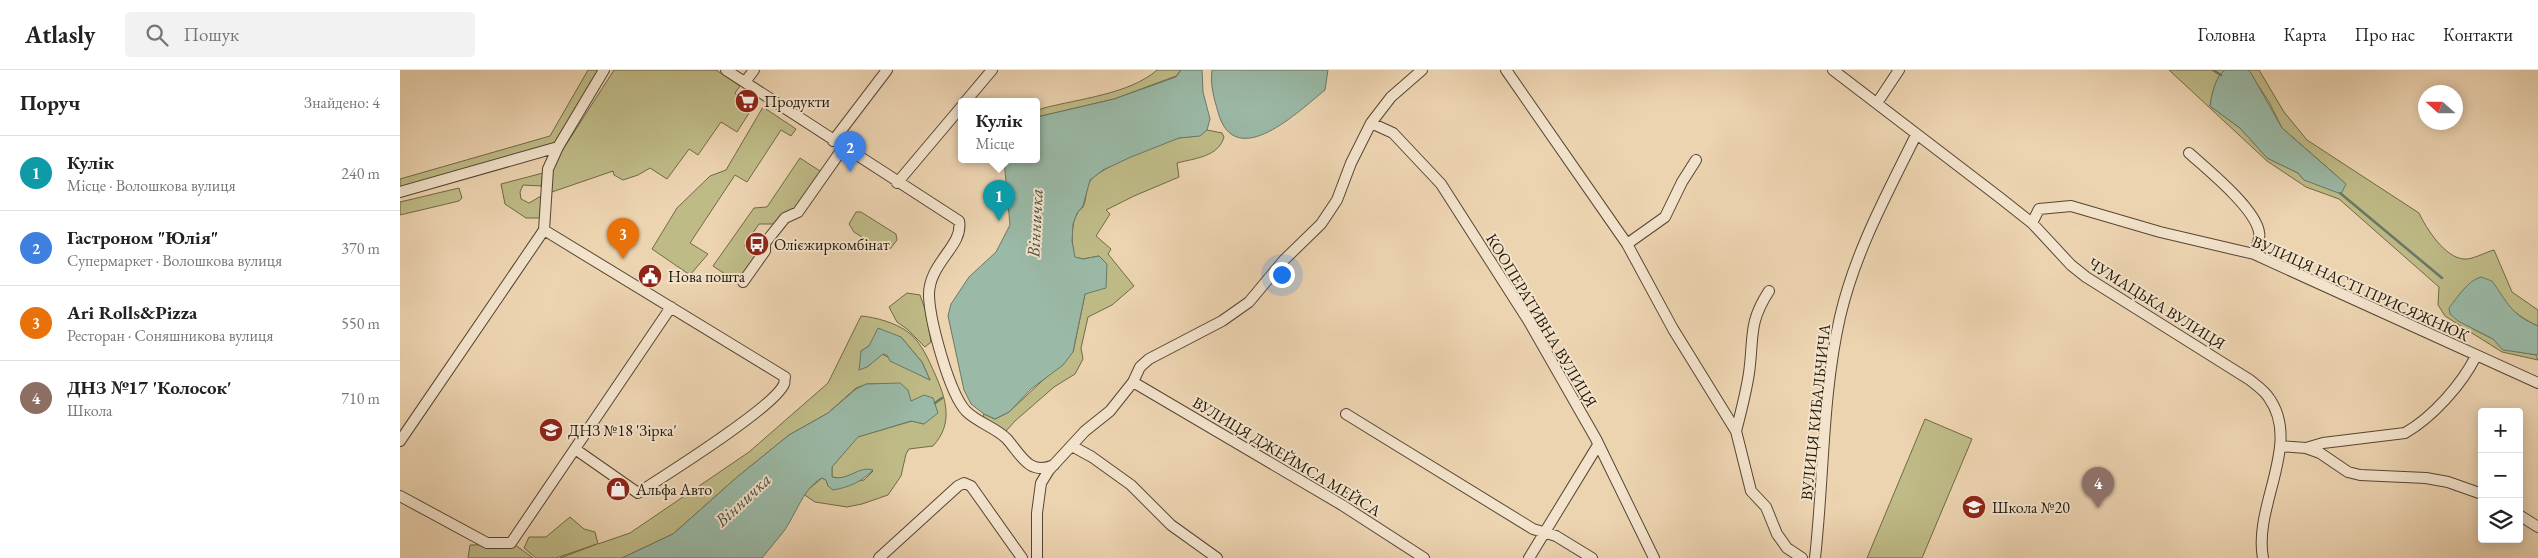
<!DOCTYPE html>
<html lang="uk">
<head>
<meta charset="utf-8">
<style>
  :root { --surface:#fff; --page:#f2f2f2; --text:#222; --muted:#767676; --line:#e0e0e0; --accent:#b45309 }
  body { margin:0; font-family:"EB Garamond",serif; background:var(--page); color:var(--text) }
  .controls { position:absolute; right:15px; bottom:15px; display:grid; overflow:hidden; border-radius:5px; box-shadow:0 2px 12px #0003 }
  .controls button { width:45px; height:45px; display:grid; place-items:center; padding:0; border:0; border-bottom:1px solid var(--line); background:var(--surface); color:var(--text); font:25px sans-serif }
  .compass { position:absolute; left:2018px; top:15px; width:45px; height:45px; border-radius:50%; background:var(--surface); box-shadow:0 2px 12px #0003; rotate:291deg }
  .you { position:absolute; left:881px; top:204px; width:18px; height:18px; margin:-12px; border:4px solid #fff; border-radius:50%; background:#1a73e8; box-shadow:0 0 0 8px #1a73e833 }
  .badge { display:grid; place-items:center; width:32px; height:32px; border-radius:50%; background:var(--accent); color:#fff; font-size:16px; font-weight:700 }
  .pin { position:absolute; translate:-50% -41px; filter:drop-shadow(0 1px 2px #0008) }
  .pin::after { content:''; position:absolute; top:26px; width:18px; height:15px; background:inherit; clip-path:polygon(0 0,100% 0,50% 100%) }
  .popup { position:absolute; left:558px; top:28px; width:82px; height:65px; box-sizing:border-box; display:grid; place-content:center; border-radius:5px; background:var(--surface); filter:drop-shadow(0 1px 4px #0005); font-size:16px; white-space:nowrap; color:var(--muted) }
  .popup b { font-size:19px; color:var(--text) }
  .popup::after { content:''; position:absolute; left:50%; top:100%; margin-left:-10px; border:10px solid transparent; border-top-color:var(--surface) }
  .list { margin:0; padding:0; list-style:none }
  h2 { display:flex; justify-content:space-between; align-items:center; height:65px; margin:0; padding:0 20px; font-size:21px }
  h2 small { font-size:16px; font-weight:400; color:var(--muted) }
  .list li { display:grid; grid-template-columns:32px 1fr auto; gap:15px; align-items:center; box-sizing:border-box; height:75px; padding:0 20px; border-top:1px solid var(--line) }
  .list b { display:block; font-size:19px; white-space:nowrap }
  .list p { margin:0; font-size:16px; white-space:nowrap; color:var(--muted) }
  .list em { font-size:16px; font-style:normal; color:var(--muted) }
  .icon { flex:none; width:28px; height:28px; fill:none; stroke:currentColor; stroke-width:2; stroke-linecap:round; stroke-linejoin:round }
  .map { position:relative; flex:none; width:2138px; height:488px; overflow:hidden }
  header { display:flex; align-items:center; gap:30px; box-sizing:border-box; height:70px; padding:0 25px; background:var(--surface); border-bottom:1px solid var(--line) }
  header strong { font-size:24px }
  nav { display:flex; gap:28px; margin-inline-start:auto; font-size:18px }
  .search { width:350px; height:45px; background:var(--page); display:flex; align-items:center; gap:12px; box-sizing:border-box; padding:0 18px; border-radius:5px; color:var(--muted); font-size:19px }
  main { display:flex }
  aside { flex:1; background:var(--surface) }
  .map>svg:first-child { display:block }
</style>
</head>
<body>
<header>
<strong>Atlasly</strong>
<div class="search"><svg class="icon" aria-label="search" viewBox="0 0 24 24"><circle cx="10" cy="10" r="6"/><path d="M15 15l6 6"/></svg>Пошук</div>
<nav><a>Головна</a><a>Карта</a><a>Про нас</a><a>Контакти</a></nav>
</header>
<main>
<aside>
<h2>Поруч<small>Знайдено: 4</small></h2>
<ul class="list">
<li><span class="badge" style="background:#0f9aa8">1</span><div><b>Кулік</b><p>Місце · Волошкова вулиця</p></div><em>240 m</em></li>
<li><span class="badge" style="background:#3f7fe0">2</span><div><b>Гастроном &quot;Юлія&quot;</b><p>Супермаркет · Волошкова вулиця</p></div><em>370 m</em></li>
<li><span class="badge" style="background:#e8710a">3</span><div><b>Ari Rolls&amp;Pizza</b><p>Ресторан · Соняшникова вулиця</p></div><em>550 m</em></li>
<li><span class="badge" style="background:#8d6e63">4</span><div><b>ДНЗ №17 'Колосок'</b><p>Школа</p></div><em>710 m</em></li>
</ul>
</aside>
<div class="map">
<svg width="2138" height="488" viewBox="0 0 2138 488">
  <rect width="100%" height="100%" fill="#edd4b1"/>
  <filter id="stains"><feTurbulence type="fractalNoise" baseFrequency=".004" numOctaves="4"/><feColorMatrix values="0 0 0 0 .2 0 0 0 0 .09 0 0 0 0 .02 0 0 0 .5 -.17"/></filter>
  <radialGradient id="worn" r=".72"><stop offset=".6" stop-color="#630" stop-opacity="0"/><stop offset="1" stop-color="#630" stop-opacity=".3"/></radialGradient>
  <path fill="#bfbb87" stroke="#706947" fill-rule="evenodd" d="M188 0H203L160 72 0 121V109L150 66Z
    M214 0H316L340 16 335 23 338 26 336 30 351 40 337 62 321 52 298 85 289 79 267 109 250 98 238 105 223 110 214 105 213 101 149 123 150 103 158 87Z
    M757 0H781L776 6 714 29 637 47 636 41 644 38C678 29 730 24 757 0Z
    M1769 0H1825C1815 8 1812 24 1810 36L1840 58 1867 88 1898 103 1904 110 1937 106 1882 58 1869 32 1848 0H1859L1884 42 1907 70 2019 143C2026 158 2045 188 2064 189 2072 190 2086 182 2094 180L2112 222 2138 240V256C2120 248 2103 235 2095 216L2073 259 2093 269 2103 279 2136 285 2138 290 2102 282 2045 246 2038 235 2039 217 1939 129 1906 117 1867 91Z
    M363 37 396 59 391 66 381 60 347 112 335 105 290 173 308 184 290 205 252 179 277 138 310 106 326 100Z
    M807 60 822 63 824 67C818 87 796 88 777 93L779 107 734 126 706 140 710 144 696 166 711 179 708 184 734 216 712 235 688 247 681 278 683 289 675 304 654 317 615 351 606 361 605 368 580 352 584 344 595 349 609 342 673 282 685 224 699 186 683 189 674 187C672 173 670 154 678 142 679 140 682 139 683 137 687 129 685 119 690 111 698 98 763 72 779 68 790 66 798 68 807 60Z
    M400 88 423 103 397 140 377 154H359L344 176 358 185 340 214 313 196 354 138 367 137Z
    M143 103 141 116 123 115 120 122 121 129 129 133 141 126 140 148H126L105 134 101 114Z
    M59 118 62 128 59 131 0 145V132Z
    M456 142H461L496 164 497 170 490 179 484 181 454 162 449 154Z
    M507 223 520 225 526 242 531 272 525 277 507 259 497 252 489 237Z
    M461 246C475 247 496 253 508 262 522 273 528 289 535 304 546 329 554 353 533 376L509 379 506 384 501 406 488 425 462 434 447 437 415 432 403 424 422 408 426 410 428 416 464 410 473 401C458 399 447 411 432 407V397L457 367 512 351 524 354 517 330 511 331 482 314H467L456 318 428 343 389 365 336 408 273 464 222 488H160L197 474 156 488H136L124 478 129 467H146L170 447 184 459 195 462 198 474 230 463 349 382 428 313ZM501 267 522 292 530 310 482 284 467 297 461 281 469 276Z
    M1525 349 1572 369 1522 488H1467Z
    M114 474 133 488H68L70 475Z"/>
  <path fill="#9ab9a6" stroke="#6a7866" d="M781 0H802L803 22 810 49 807 60 800 66 779 68 731 87 703 100 690 110 683 136 677 143 673 154 672 171 675 187 683 189 699 186 707 194 706 218 685 224 673 282 663 295 631 319 609 342 595 349 584 344 571 334 564 320 548 246 551 234 569 207 596 182 610 155 604 90H636L637 47 714 29 776 7Z
    M812 0H928L925 20C900 40 835 104 818 42 814 28 810 15 812 0Z
    M1825 0H1848L1851 3 1882 58 1946 114 1941 124 1904 110 1898 103 1867 88 1840 58 1810 36C1812 24 1815 7 1825 0Z
    M2081 207 2092 211C2108 233 2110 244 2138 256V285L2103 280 2093 269 2058 251 2050 244 2049 238C2057 228 2068 210 2081 207Z
    M478 258 501 267 522 292 530 310 490 291 487 285 483 284 467 297 459 300 461 281 469 276Z
    M500 313 508 320 511 331 524 325 533 328 538 343 524 354 511 351 458 367 432 397V407C447 412 459 395 473 400 461 412 450 417 433 420L428 416 426 410 422 408C404 417 396 444 384 461 377 470 369 479 362 488H222L273 464 336 408 389 365 428 343 456 319 466 314Z"/>
  <g fill="none" stroke-linecap="round" stroke-linejoin="round">
    <path stroke="#6a7866" stroke-width="2.5" d="M1813 0 1821 5
      M1940 123 2042 208
      M535 333 542 328"/>
    <g stroke="#554632" stroke-width="12">
      <path id="minor" d="M326 0 559 151C564 176 528 193 529 226 530 251 549 323 566 341 578 353 595 357 607 369 621 385 629 406 654 395
        M1106 0 1227 174 1273 259 1336 361 1351 421 1366 437 1377 464 1387 478 1402 488
        M1433 0 1599 127 1632 153 1671 195 1686 207 1850 310C1856 315 1865 321 1869 328 1902 374 1853 436 1863 488
        M345 12 354 0
        M565 32 592 0
        M1477 33 1499 0
        M971 53 993 63 1041 114 1128 250 1196 369 1254 488
        M433 71 487 0
        M1789 83C1807 99 1855 138 1859 162 1861 169 1856 177 1854 184
        M497 113 562 36
        M0 122 158 77 204 0
        M1632 153 1639 139 1671 136 1760 162 1854 184 2138 313
        M144 160 148 99 158 77
        M1227 174 1265 147 1282 112 1296 90
        M343 212 365 181V173L385 148 398 142 443 78
        M733 312 942 435 1024 488
        M946 344 1133 459 1156 466 1192 488
        M1336 361C1341 342 1346 323 1349 303 1354 267 1348 253 1369 221
        M0 371 144 160 385 307C384 309 385 312 384 314 375 337 264 406 238 423L175 379
        M672 376 692 387 731 415 771 455 817 488
        M1880 376 1906 378 1920 383 1948 402 1960 405 2026 408 2048 412 2082 424
        M1906 378 1923 373 2005 363C2033 347 2062 314 2076 286
        M0 426 87 473H111L271 237
        M2119 445 2138 457
        M479 488 558 416 564 413 571 416 622 488
        M637 488V443L641 413 649 400 685 361 710 341 733 312 740 297 749 289 822 251 849 232 884 190 921 154 937 130 951 93 971 53 991 27 1022 0
        M1129 488 1198 375
        M1415 488C1424 408 1422 326 1440 247 1455 182 1487 124 1516 65"/>
    </g>
    <use href="#minor" stroke="#f3e3cc" stroke-width="10"/>
  </g>
  <defs>
    <g id="supermarket-disc" transform="scale(1.25)"><circle r="9.5" fill="#8f2418" stroke="#f3e3cc"/><path d="M-6-5.5h2.5l.6 2H6L4.5 2H-2.5L-4.4-4H-6ZM-1.5 3.2a1.3 1.3 0 1 0 .1 0ZM3 3.2a1.3 1.3 0 1 0 .1 0Z" fill="#fff"/></g>
    <g id="bus-disc" transform="scale(1.25)"><circle r="9.5" fill="#8f2418" stroke="#f3e3cc"/><path d="M-5-6H5V4H4V6H2V4H-2V6H-4V4H-5ZM-3.5-4V0h7V-4ZM-3.5 1.2v1.5H-2V1.2ZM2 1.2v1.5H3.5V1.2Z" fill="#fff"/></g>
    <g id="civic-disc" transform="scale(1.25)"><circle r="9.5" fill="#8f2418" stroke="#f3e3cc"/><path d="M-.6-6.5H3V-4.5H.6V-3L4-1V1h2V6H-6V1h2V-1L-.6-3ZM-1.2 2.5V6h2.4V2.5Z" fill="#fff"/></g>
    <g id="school-disc" transform="scale(1.25)"><circle r="9.5" fill="#8f2418" stroke="#f3e3cc"/><path d="M0-5L7-2L0 1L-7-2ZM-4 1L0 2.5L4 1V4Q0 6-4 4Z" fill="#fff"/></g>
    <g id="shop-disc" transform="scale(1.25)"><circle r="9.5" fill="#8f2418" stroke="#f3e3cc"/><path d="M-5-2.5h2.3a2.7 3.5 0 0 1 5.4 0H5L5.5 6h-11ZM-1.5-2.5h3a1.5 2.3 0 0 0-3 0Z" fill="#fff"/></g>
  </defs>
  <g fill-rule="evenodd">
    <use href="#supermarket-disc" x="347" y="31"/>
    <use href="#bus-disc" x="357" y="174"/>
    <use href="#civic-disc" x="250" y="206"/>
    <use href="#school-disc" x="151" y="360"/>
    <use href="#shop-disc" x="218" y="419"/>
    <use href="#school-disc" x="1574" y="437"/>
  </g>
  <g text-anchor="middle" stroke-width="4" stroke-linejoin="round" paint-order="stroke">
    <g font-size="16" fill="#221707" stroke="#f3e3cc" text-anchor="start">
      <text x="364" y="37">Продукти</text>
      <text x="374" y="180">Олієжиркомбінат</text>
      <text x="268" y="212">Нова пошта</text>
      <text x="168" y="366">ДНЗ №18 'Зірка'</text>
      <text x="236" y="425">Альфа Авто</text>
      <text x="1592" y="443">Школа №20</text>
    </g>
    <g font-size="16" fill="#221707" stroke="#f3e3cc">
      <text transform="translate(1961 218) rotate(24)" y="6">ВУЛИЦЯ НАСТІ ПРИСЯЖНЮК</text>
      <text transform="translate(1757 233) rotate(32)" y="6">ЧУМАЦЬКА ВУЛИЦЯ</text>
      <text transform="translate(1142 250) rotate(59)" y="6">КООПЕРАТИВНА ВУЛИЦЯ</text>
      <text transform="translate(1415 342) rotate(-84)" y="6">ВУЛИЦЯ КИБАЛЬЧИЧА</text>
      <text transform="translate(887 386) rotate(31)" y="6">ВУЛИЦЯ ДЖЕЙМСА МЕЙСА</text>
    </g>
    <g font-size="18" font-style="italic" fill="#4c503f" stroke="#f3e3cc">
      <text transform="translate(635 153) rotate(-87)" y="6">Вінничка</text>
      <text transform="translate(343 430) rotate(-43)" y="6">Вінничка</text>
    </g>
  </g>
  <rect width="100%" height="100%" filter="url(#stains)"/>
  <rect width="100%" height="100%" fill="url(#worn)"/>
</svg>
<div class="controls">
<button>+</button>
<button>−</button>
<button><svg class="icon" aria-label="layers" viewBox="0 0 24 24"><path d="M12 4l9 5-9 5-9-5zM3 14l9 5 9-5"/></svg></button>
</div>
<svg class="compass" viewBox="-18 -18 36 36"><path d="M0-13l5 13h-10z" fill="#e53935"/><path d="M0 13l5-13h-10z" fill="#767676"/></svg>
<div class="you"></div>
<div class="pin badge" style="left:599px;top:151px;background:#0f9aa8">1</div>
<div class="popup"><b>Кулік</b>Місце</div>
<div class="pin badge" style="left:450px;top:102px;background:#3f7fe0">2</div>
<div class="pin badge" style="left:223px;top:189px;background:#e8710a">3</div>
<div class="pin badge" style="left:1698px;top:438px;background:#8d6e63">4</div>
</div>
</main>
</body>
</html>
